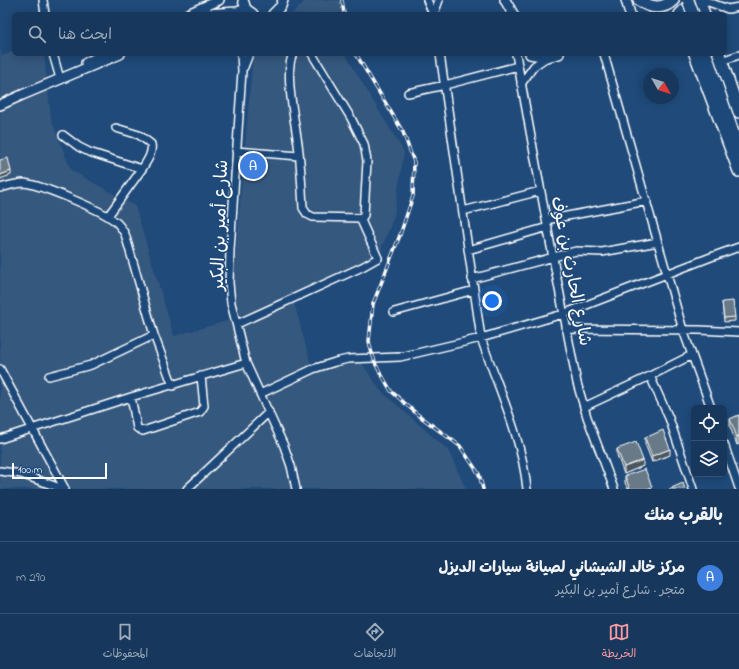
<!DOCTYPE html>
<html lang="ar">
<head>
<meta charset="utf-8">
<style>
  :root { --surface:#17385c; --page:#244365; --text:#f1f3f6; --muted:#9eacbb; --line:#365272; --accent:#ff9aa2 }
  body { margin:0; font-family:"Indie Flower","Playpen Sans Arabic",sans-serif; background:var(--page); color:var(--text); direction:rtl }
  .controls { position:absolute; right:12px; bottom:12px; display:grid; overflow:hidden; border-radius:6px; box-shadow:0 2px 10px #0003 }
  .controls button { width:36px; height:36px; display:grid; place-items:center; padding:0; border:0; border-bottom:1px solid var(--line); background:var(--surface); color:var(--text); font:20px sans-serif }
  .compass { position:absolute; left:643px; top:68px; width:36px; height:36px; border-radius:50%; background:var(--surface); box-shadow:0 2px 10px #0003; rotate:129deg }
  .scale { position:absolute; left:12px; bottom:10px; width:95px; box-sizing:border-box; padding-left:4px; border:2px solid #fff; border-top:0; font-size:11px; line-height:14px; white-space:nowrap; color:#fff; -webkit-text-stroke:3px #1f4a7a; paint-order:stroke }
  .you { position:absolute; left:492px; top:301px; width:14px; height:14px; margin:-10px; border:3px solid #fff; border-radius:50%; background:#1a73e8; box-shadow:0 0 0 6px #1a73e833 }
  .badge { display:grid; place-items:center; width:26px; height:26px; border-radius:50%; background:var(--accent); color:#fff; font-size:13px; font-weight:700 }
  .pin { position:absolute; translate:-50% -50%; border:2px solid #fff; box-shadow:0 1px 4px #0006 }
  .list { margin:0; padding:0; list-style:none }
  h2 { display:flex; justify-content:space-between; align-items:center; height:52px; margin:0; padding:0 16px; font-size:17px }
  h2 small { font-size:13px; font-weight:400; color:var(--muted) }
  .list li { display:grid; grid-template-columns:26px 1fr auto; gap:12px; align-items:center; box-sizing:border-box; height:72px; padding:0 16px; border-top:1px solid var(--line) }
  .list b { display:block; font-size:15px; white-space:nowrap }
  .list p { margin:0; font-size:13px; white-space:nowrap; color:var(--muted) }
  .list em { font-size:13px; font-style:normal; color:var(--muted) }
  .icon { flex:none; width:22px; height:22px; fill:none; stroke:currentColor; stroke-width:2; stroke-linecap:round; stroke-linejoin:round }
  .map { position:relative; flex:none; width:739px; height:489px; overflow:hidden; direction:ltr }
  .search { position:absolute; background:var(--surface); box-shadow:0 2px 10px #0003; left:12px; right:12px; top:12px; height:44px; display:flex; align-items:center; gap:10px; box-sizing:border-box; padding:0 14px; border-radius:6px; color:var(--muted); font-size:15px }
  .sheet { height:124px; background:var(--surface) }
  nav { display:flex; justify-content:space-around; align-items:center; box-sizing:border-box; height:56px; border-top:1px solid var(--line); background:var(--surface); font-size:11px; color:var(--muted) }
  nav a { display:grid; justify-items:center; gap:2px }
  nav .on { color:var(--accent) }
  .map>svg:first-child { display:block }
</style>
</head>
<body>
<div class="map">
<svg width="739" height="489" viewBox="0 0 739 489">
  <rect width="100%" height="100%" fill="#1f4a7a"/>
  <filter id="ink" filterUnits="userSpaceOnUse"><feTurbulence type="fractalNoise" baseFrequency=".025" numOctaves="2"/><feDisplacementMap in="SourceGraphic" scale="8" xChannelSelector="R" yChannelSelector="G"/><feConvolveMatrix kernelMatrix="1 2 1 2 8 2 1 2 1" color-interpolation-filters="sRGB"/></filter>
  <g filter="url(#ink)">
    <path fill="#35587e" d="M306 0H342L341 14H292Z
      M0 48 2 56 14 51V54H44L51 118 71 170 135 206 174 336 230 320 253 54H345L404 152 394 216 379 255 293 299 312 368 362 363 380 390 448 450 466 489H0Z"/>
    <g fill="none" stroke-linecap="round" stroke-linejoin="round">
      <g stroke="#fff" stroke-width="10">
        <path id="minor" d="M43 0 45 14
          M427 0 433 14
          M703 0 728 9 739 7
          M434 14 439 0
          M53 54 59 75
          M241 54 242 71 230 250 229 283 231 303 246 363 284 446 291 466 296 489
          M293 54C283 72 297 130 299 152 301 170 302 189 303 208L307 214 313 217 362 218 364 215 367 161 364 144 351 118 312 54
          M440 54 481 338C498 388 522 437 527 489
          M516 54 553 258 577 383 587 417 614 489
          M604 54 683 330 711 408
          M721 61 739 55
          M244 67 249 54
          M521 84 534 66 547 57
          M408 93 445 85 518 66
          M116 128 139 135 151 144C153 153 147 161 142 169
          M63 135 79 147 89 152 142 169 108 216
          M236 151 299 156
          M0 188C8 186 16 183 24 183 41 185 108 212 118 224 121 227 123 231 125 234L154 335 173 386
          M463 211 540 191
          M546 220 647 201
          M468 250 548 227
          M472 279 576 251 602 252 658 242
          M394 312 474 290
          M237 324 362 267 378 258 360 218
          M566 329 699 330 739 332
          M692 355 650 376 669 418 693 489
          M0 369 65 489
          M49 376 91 365 154 335
          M260 394 313 369 335 362 348 359 400 357 481 338 563 314 711 257 739 247
          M131 397 137 428 143 431 200 412 204 406 201 376
          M584 407 650 376
          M0 439 131 397 246 363
          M724 444 739 488
          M0 471 21 474 63 489
          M187 489 269 412"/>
      </g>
      <g stroke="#fff" stroke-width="12">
        <path id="major" d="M243 0 246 9 253 14
          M505 0 513 14
          M626 0 630 14
          M188 14 219 0
          M206 14 237 12 246 9
          M273 14 281 6 283 0
          M679 14 693 0
          M530 54 547 57 559 54
          M86 63 104 54
          M0 105 22 95 120 54"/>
      </g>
      <g stroke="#fff" stroke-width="14">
        <path id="highway" d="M639 0C650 8 663 10 673 0
          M699 0 704 14
          M695 54 739 171
          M706 54 739 150
          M719 54 739 112"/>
      </g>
      <use href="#minor" stroke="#1f4a7a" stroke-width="7"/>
      <use href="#major" stroke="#1f4a7a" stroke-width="9"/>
      <use href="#highway" stroke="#1f4a7a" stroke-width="11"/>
      <g stroke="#fff" stroke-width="3.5">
        <path id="rail" d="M342 0 344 14
          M356 54 403 132 414 162 413 196 400 235 373 304 369 341 371 350 376 365 391 391 417 414 460 446 479 474 483 489"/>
      </g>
      <use href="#rail" stroke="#1f4a7a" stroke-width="2" stroke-dasharray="6" stroke-linecap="butt"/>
      <g stroke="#fff" stroke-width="14" stroke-linecap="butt">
        <path id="highway-bridge" d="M688 0 693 14"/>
      </g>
      <use href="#highway-bridge" stroke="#1f4a7a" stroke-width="11"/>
    </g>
    <path fill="#596975" stroke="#fff" d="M722 302 735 317V321L724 322Z
      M739 415V444L737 445 730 427V419Z
      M645 438 670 455 652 462 645 444Z
      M617 449 643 466 624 474 617 455Z
      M625 476 652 489H628L625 483Z"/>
    <path fill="#49555f" stroke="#fff" d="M11 171V175L0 179V175Z
      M739 436V444L737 445V437Z
      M670 449V455L652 462V456Z
      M643 460V466L624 474V467Z"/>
    <path fill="#687a88" stroke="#fff" d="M8 158 11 171 0 175V160Z
      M733 301 735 317 724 318 722 302Z
      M739 415V436L737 437 730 419Z
      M663 430 670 449 652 456 645 438Z
      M636 442 643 460 624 467 617 449Z
      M645 469 652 487 647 489H630L625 476Z
      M683 483 685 489H669Z"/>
  </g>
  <g text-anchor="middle" stroke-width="3" stroke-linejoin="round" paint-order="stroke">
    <g font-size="18" fill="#fff" stroke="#1f4a7a">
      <text transform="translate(219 225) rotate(-88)" y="6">شارع أمير بن البكير</text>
      <text transform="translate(572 271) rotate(79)" y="6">شارع الحارث بن عوف</text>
    </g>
  </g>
</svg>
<div class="controls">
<button><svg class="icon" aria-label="locate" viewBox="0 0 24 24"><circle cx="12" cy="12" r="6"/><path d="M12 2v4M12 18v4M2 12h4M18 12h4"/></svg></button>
<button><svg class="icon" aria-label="layers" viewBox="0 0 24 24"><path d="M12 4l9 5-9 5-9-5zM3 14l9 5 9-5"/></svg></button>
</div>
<svg class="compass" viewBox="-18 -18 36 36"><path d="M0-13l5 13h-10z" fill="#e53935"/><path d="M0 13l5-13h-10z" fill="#9eacbb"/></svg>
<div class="scale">100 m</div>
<div class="you"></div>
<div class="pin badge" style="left:253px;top:166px;background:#3f7fe0">A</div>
<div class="search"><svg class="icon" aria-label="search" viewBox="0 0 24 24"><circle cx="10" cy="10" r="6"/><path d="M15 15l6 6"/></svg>ابحث هنا</div>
</div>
<section class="sheet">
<h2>بالقرب منك<small></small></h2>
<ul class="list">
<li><span class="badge" style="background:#3f7fe0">A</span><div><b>مركز خالد الشيشاني لصيانة سيارات الديزل</b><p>متجر · شارع أمير بن البكير</p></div><em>290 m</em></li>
</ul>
</section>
<nav>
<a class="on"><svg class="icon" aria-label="map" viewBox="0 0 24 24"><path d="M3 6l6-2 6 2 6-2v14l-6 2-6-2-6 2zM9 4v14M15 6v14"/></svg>الخريطة</a>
<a><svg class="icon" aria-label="directions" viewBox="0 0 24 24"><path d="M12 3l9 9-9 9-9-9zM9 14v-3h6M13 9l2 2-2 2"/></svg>الاتجاهات</a>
<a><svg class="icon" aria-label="saved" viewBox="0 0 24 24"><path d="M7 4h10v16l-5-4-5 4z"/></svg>المحفوظات</a>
</nav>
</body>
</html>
